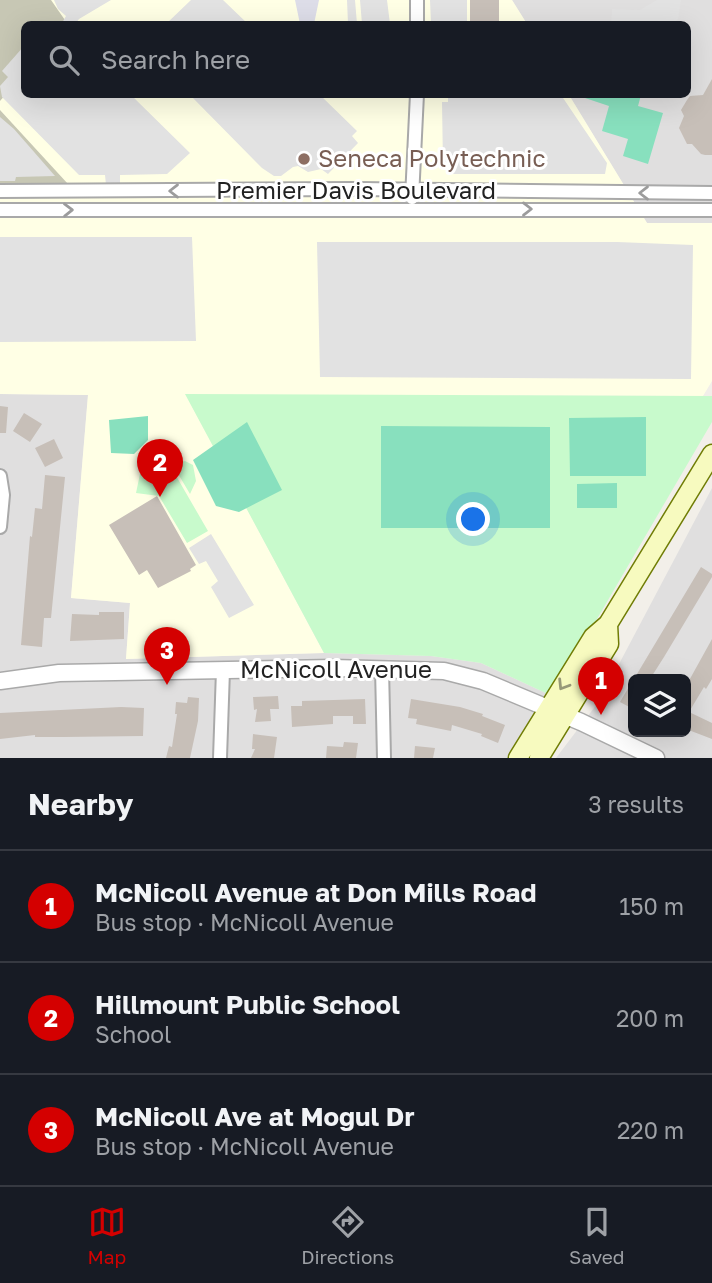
<!DOCTYPE html>
<html lang="en">
<head>
<meta charset="utf-8">
<style>
  :root { --surface:#171b24; --page:#242831; --text:#f1f3f6; --muted:#9ea1a6; --line:#363941; --accent:#d40000 }
  body { margin:0; font-family:"Golos Text",sans-serif; background:var(--page); color:var(--text) }
  .controls { position:absolute; right:21px; bottom:21px; display:grid; overflow:hidden; border-radius:10px; box-shadow:0 7px 28px #0002 }
  .controls button { width:63px; height:63px; display:grid; place-items:center; padding:0; border:0; border-bottom:2px solid var(--line); background:var(--surface); color:var(--text); font:35px sans-serif }
  .you { position:absolute; left:474px; top:520px; width:24px; height:24px; margin:-18px; border:5px solid #fff; border-radius:50%; background:#1a73e8; box-shadow:0 0 0 10px #1a73e833 }
  .badge { display:grid; place-items:center; width:46px; height:46px; border-radius:50%; background:var(--accent); color:#fff; font-size:23px; font-weight:700 }
  .pin { position:absolute; translate:-50% -58px; filter:drop-shadow(0 2px 4px #0008) }
  .pin::after { content:''; position:absolute; top:37px; width:24px; height:21px; background:inherit; clip-path:polygon(0 0,100% 0,50% 100%) }
  .list { margin:0; padding:0; list-style:none }
  h2 { display:flex; justify-content:space-between; align-items:center; height:91px; margin:0; padding:0 28px; font-size:30px }
  h2 small { font-size:23px; font-weight:400; color:var(--muted) }
  .list li { display:grid; grid-template-columns:46px 1fr auto; gap:21px; align-items:center; box-sizing:border-box; height:112px; padding:0 28px; border-top:2px solid var(--line) }
  .list b { display:block; font-size:26px; white-space:nowrap }
  .list p { margin:0; font-size:23px; white-space:nowrap; color:var(--muted) }
  .list em { font-size:23px; font-style:normal; color:var(--muted) }
  .icon { flex:none; width:38px; height:38px; fill:none; stroke:currentColor; stroke-width:2; stroke-linecap:round; stroke-linejoin:round }
  .map { position:relative; flex:none; width:712px; height:758px; overflow:hidden }
  .search { position:absolute; background:var(--surface); box-shadow:0 7px 28px #0002; left:21px; right:21px; top:21px; height:77px; display:flex; align-items:center; gap:18px; box-sizing:border-box; padding:0 24px; border-radius:10px; color:var(--muted); font-size:26px }
  .sheet { height:427px; background:var(--surface) }
  nav { display:flex; justify-content:space-around; align-items:center; box-sizing:border-box; height:98px; border-top:2px solid var(--line); background:var(--surface); font-size:19px; color:var(--muted) }
  nav a { display:grid; justify-items:center; gap:4px }
  nav .on { color:var(--accent) }
  .map>svg:first-child { display:block }
</style>
</head>
<body>
<div class="map">
<svg width="712" height="758" viewBox="0 0 712 758">
  <rect width="100%" height="100%" fill="#f2efe9"/>
  <path fill="#e0dfdf" fill-rule="evenodd" d="M512 0H712V223H647L569 95 688 94V24H527Z
    M0 394 88 395 71 598 130 603 126 659 324 653 431 656 481 663 552 696 514 758H0Z
    M712 488V758H556L600 700ZM633 679H686V732H633Z"/>
  <path fill="#ffffe5" d="M0 0H512L527 24H24V94L569 95 647 223H712V381L703 396 186 395 324 653 126 659 130 603 71 598 88 395 0 394Z"/>
  <path fill="#c7c7b4" d="M0 0H51L67 23 24 24V73L0 101Z
    M0 110 68 184 0 185Z"/>
  <path fill="#c8facc" d="M185 394 712 396V422L552 696 481 663 431 656 324 653Z
    M163 446 173 450 175 459 170 472 143 470C144 456 149 450 163 446Z
    M185 461 193 465 196 481 190 494 177 472 173 471 177 463Z
    M140 474H175L208 531 187 543 159 496 136 493Z"/>
  <path fill="#88e0be" d="M586 95H641L638 106 663 113 648 164 623 156 628 139 602 131 609 106 585 98Z
    M148 416V440L134 454 111 453 109 420Z
    M646 417V476H570L569 418Z
    M247 422 282 490 239 512 216 506 193 460Z
    M381 426 550 427V528H381Z
    M617 483V508H577V484Z"/>
  <path fill="#e2e2e2" d="M54 0H111L79 19 75 24H64L62 23 66 16 58 9Z
    M191 0H223L248 24H166Z
    M347 0H355L357 24H348Z
    M360 0H387L390 24H362Z
    M430 0H467V24H431Z
    M657 0H681L678 19 672 24H611L612 9 640 10Z
    M24 46V94L131 95 190 153 167 174 120 175V185H106L105 175H79L2 97 0 86 8 77 2 71Z
    M190 95H320L357 131 352 136 358 143 328 174 321 169 308 172 298 166 293 167 281 176H274L262 168Z
    M448 95H561L607 163 605 174H451V166L443 165 442 102H448Z
    M0 117 14 129 55 176 16 177 15 181H0Z
    M0 237H192L196 341 0 342Z
    M317 242H617L693 245 691 379 320 377Z
    M211 534 254 605 229 618 211 587 218 581 206 561 199 564 189 548Z"/>
  <path fill="#dddde8" d="M295 0H319L314 24H300Z"/>
  <path fill="#c7bfb8" d="M470 0H499V24H470Z
    M712 79V155H705L701 154 692 144H687L679 128 684 116 681 110 687 100 690 96 703 95Z
    M0 406 8 407 6 433H0Z
    M24 413 42 424 30 442 13 431Z
    M54 439 63 458 45 467 35 448Z
    M45 475 65 477 51 618H44L42 647 21 645 30 536 32 537 35 508 42 509Z
    M157 496 196 565 190 569 191 571 158 588 147 570 139 575 109 525Z
    M701 567 712 574V577L664 657 650 679H634Z
    M99 612H124V639L70 641 72 614 99 615Z
    M712 639V679L706 689 704 687 689 712 712 723V739L686 729V686Z
    M633 680V709L620 702Z
    M278 696 279 709H270L271 721 255 722 257 709 254 710 253 697Z
    M188 697 199 698 198 721 190 758H166L169 746 172 747 177 714H175L176 702 187 703Z
    M365 699 366 724H353V716H333V724L292 727 291 706H302V701Z
    M411 699 460 707 483 714 482 716 505 725 498 743 481 736 482 734 452 725 451 731 416 724 417 719 408 718Z
    M121 707 144 708 143 736 64 737H35V735L0 739V713Z
    M253 734 277 737 274 758H251L255 749H252Z
    M344 742 358 743 356 758H326L327 746 343 747Z
    M415 746 435 748 433 758H414Z"/>
  <g fill="none" stroke-linecap="round" stroke-linejoin="round">
    <g stroke="#a9a9a9" stroke-width="16">
      <path id="minor" d="M417 24V0
        M0 191 357 189 712 193
        M412 198 417 94
        M0 210H712
        M0 476 3 495 0 527
        M382 668 384 758
        M220 758 223 670"/>
    </g>
    <g stroke="#a9a9a9" stroke-width="19">
      <path id="tertiary" d="M0 681 59 673 333 668 444 671 483 681 581 722 656 758"/>
    </g>
    <g stroke="#707d05" stroke-width="21">
      <path id="secondary" d="M518 758 593 637 608 624 712 454
        M539 758 609 644 608 624"/>
    </g>
    <use href="#minor" stroke="#fff" stroke-width="12"/>
    <use href="#tertiary" stroke="#fff" stroke-width="16"/>
    <use href="#secondary" stroke="#f7fabf" stroke-width="18"/>
  </g>
  <defs><path id="oneway-chevron" d="M-2-3.5L2.5 0L-2 3.5" fill="none" stroke-width="1.6" stroke-linecap="round" stroke-linejoin="round" transform="scale(1.75)"/></defs>
  <g stroke="#9c9c9c">
    <use href="#oneway-chevron" transform="translate(174 191) rotate(180)"/>
    <use href="#oneway-chevron" transform="translate(644 193) rotate(-180)"/>
    <use href="#oneway-chevron" transform="translate(527 209)"/>
    <use href="#oneway-chevron" transform="translate(68 210) rotate(-1)"/>
  </g>
  <use stroke="#979978" href="#oneway-chevron" transform="translate(563 685) rotate(122)"/>
  <circle fill="#8d6e63" stroke="#fff" stroke-width="2.5" cx="304" cy="159" r="7"/>
  <g text-anchor="middle" stroke-width="6" stroke-linejoin="round" paint-order="stroke">
    <g font-size="24" fill="#785e54" stroke="#fff" text-anchor="start">
      <text x="318" y="167">Seneca Polytechnic</text>
    </g>
    <g font-size="24" fill="#222" stroke="#fff">
      <text x="356" y="199">Premier Davis Boulevard</text>
      <text x="336" y="678">McNicoll Avenue</text>
    </g>
  </g>
</svg>
<div class="controls">
<button><svg class="icon" aria-label="layers" viewBox="0 0 24 24"><path d="M12 4l9 5-9 5-9-5zM3 14l9 5 9-5"/></svg></button>
</div>
<div class="you"></div>
<div class="pin badge" style="left:601px;top:715px">1</div>
<div class="pin badge" style="left:160px;top:497px">2</div>
<div class="pin badge" style="left:167px;top:685px">3</div>
<div class="search"><svg class="icon" aria-label="search" viewBox="0 0 24 24"><circle cx="10" cy="10" r="6"/><path d="M15 15l6 6"/></svg>Search here</div>
</div>
<section class="sheet">
<h2>Nearby<small>3 results</small></h2>
<ul class="list">
<li><span class="badge">1</span><div><b>McNicoll Avenue at Don Mills Road</b><p>Bus stop · McNicoll Avenue</p></div><em>150 m</em></li>
<li><span class="badge">2</span><div><b>Hillmount Public School</b><p>School</p></div><em>200 m</em></li>
<li><span class="badge">3</span><div><b>McNicoll Ave at Mogul Dr</b><p>Bus stop · McNicoll Avenue</p></div><em>220 m</em></li>
</ul>
</section>
<nav>
<a class="on"><svg class="icon" aria-label="map" viewBox="0 0 24 24"><path d="M3 6l6-2 6 2 6-2v14l-6 2-6-2-6 2zM9 4v14M15 6v14"/></svg>Map</a>
<a><svg class="icon" aria-label="directions" viewBox="0 0 24 24"><path d="M12 3l9 9-9 9-9-9zM9 14v-3h6M13 9l2 2-2 2"/></svg>Directions</a>
<a><svg class="icon" aria-label="saved" viewBox="0 0 24 24"><path d="M7 4h10v16l-5-4-5 4z"/></svg>Saved</a>
</nav>
</body>
</html>
